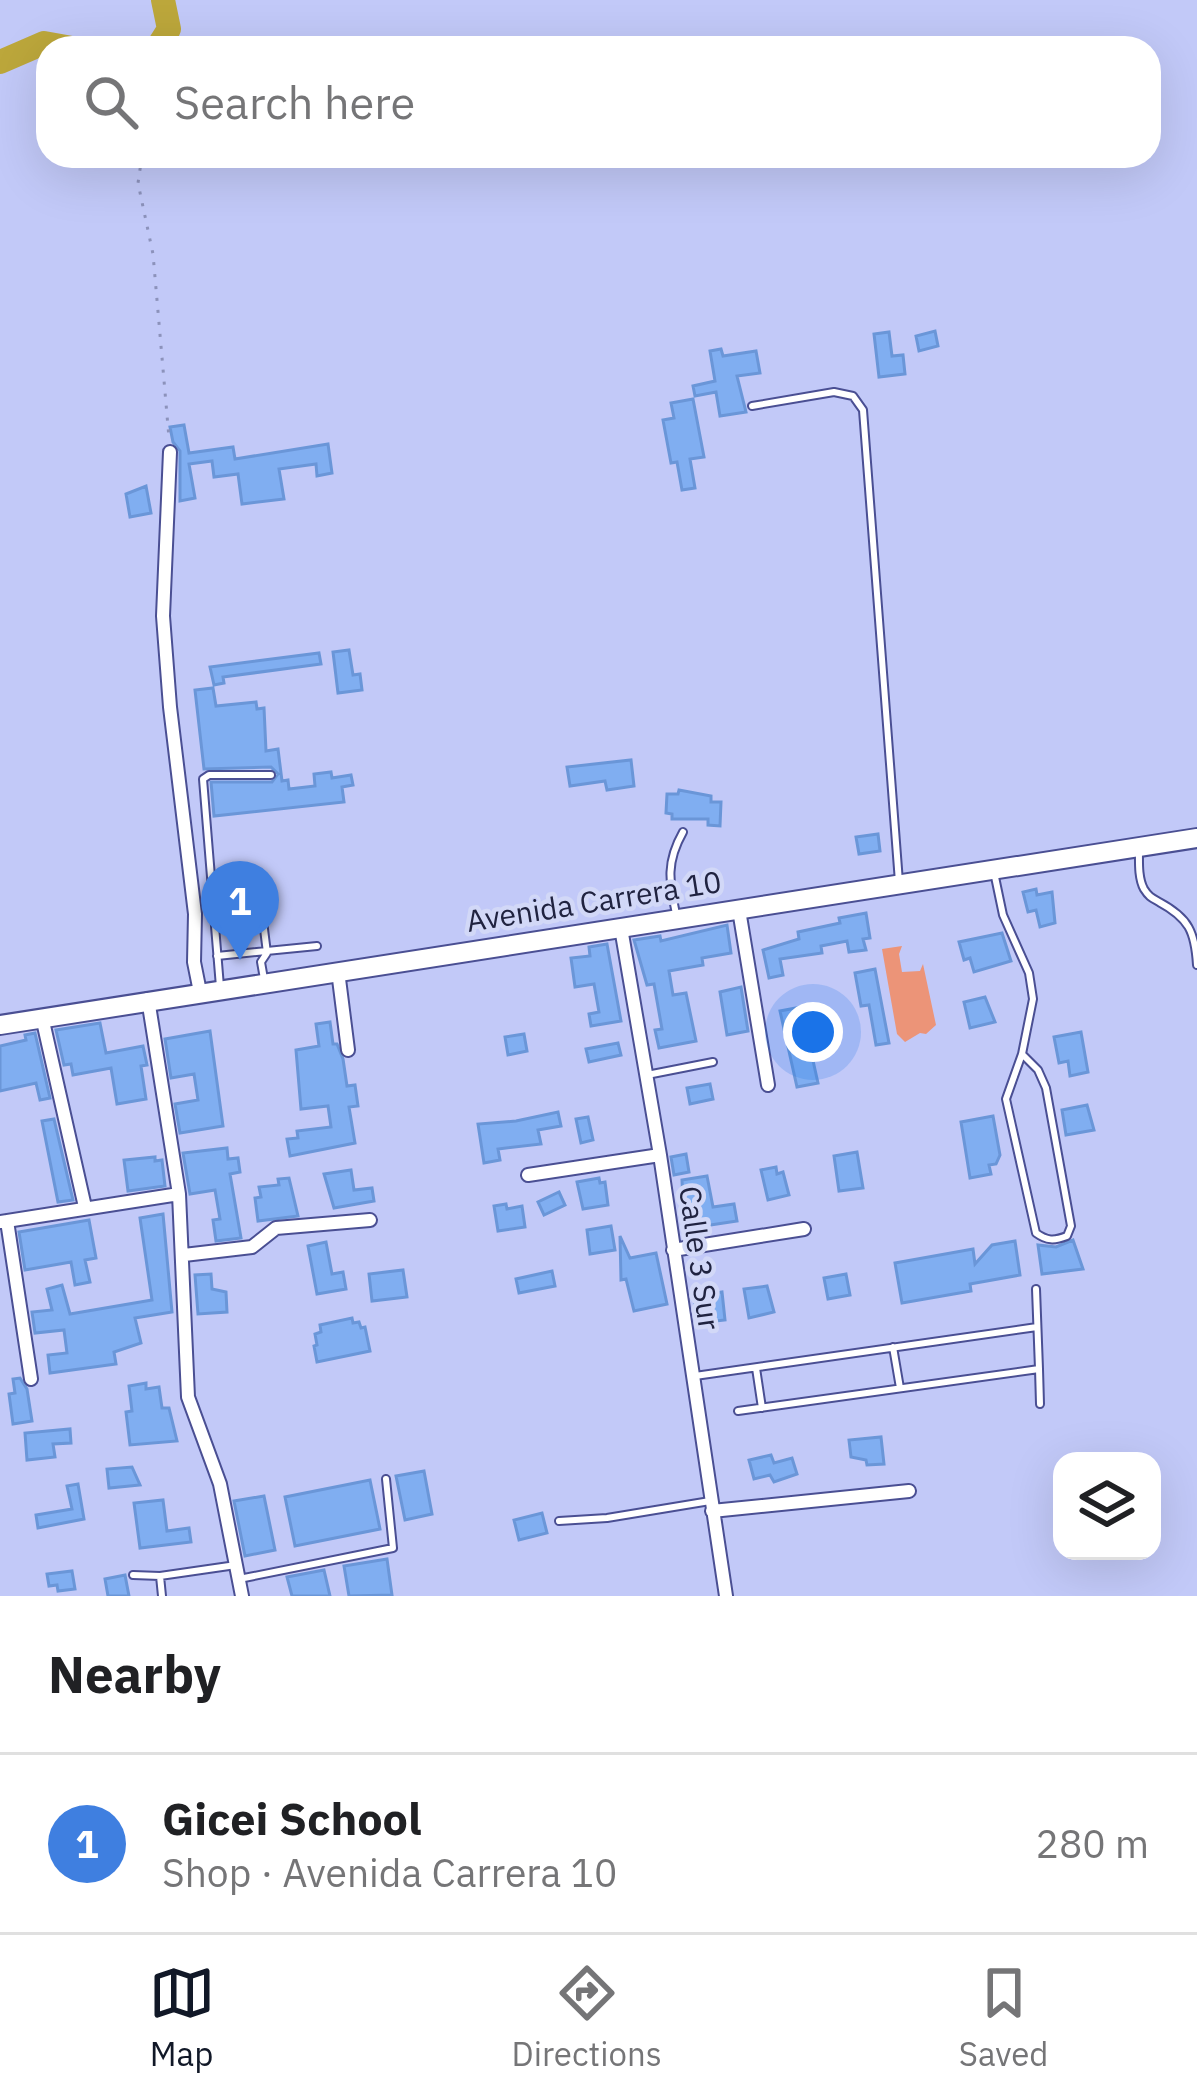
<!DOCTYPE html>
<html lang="en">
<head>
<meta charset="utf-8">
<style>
  :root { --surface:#fff; --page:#f2f2f2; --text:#202124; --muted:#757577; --line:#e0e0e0; --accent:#111827 }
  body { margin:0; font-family:"IBM Plex Sans",sans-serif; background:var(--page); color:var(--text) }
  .controls { position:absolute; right:36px; bottom:36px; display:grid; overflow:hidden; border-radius:24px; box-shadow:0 12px 48px #0002 }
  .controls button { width:108px; height:108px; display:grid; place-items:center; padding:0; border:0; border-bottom:3px solid var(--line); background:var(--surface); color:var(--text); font:60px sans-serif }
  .you { position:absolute; left:813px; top:1032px; width:42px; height:42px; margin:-30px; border:9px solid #fff; border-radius:50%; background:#1a73e8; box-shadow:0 0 0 18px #1a73e833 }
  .badge { display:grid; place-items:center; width:78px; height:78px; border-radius:50%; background:var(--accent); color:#fff; font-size:39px; font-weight:700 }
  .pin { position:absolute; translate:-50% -99px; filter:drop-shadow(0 3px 6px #0008) }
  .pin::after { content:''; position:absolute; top:63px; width:42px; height:36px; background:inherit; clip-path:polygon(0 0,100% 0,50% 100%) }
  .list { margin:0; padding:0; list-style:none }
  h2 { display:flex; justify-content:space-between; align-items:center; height:156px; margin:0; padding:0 48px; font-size:51px }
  h2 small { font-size:39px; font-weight:400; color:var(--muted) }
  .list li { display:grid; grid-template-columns:78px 1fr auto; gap:36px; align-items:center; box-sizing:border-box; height:180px; padding:0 48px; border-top:3px solid var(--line) }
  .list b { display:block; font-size:45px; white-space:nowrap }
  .list p { margin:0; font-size:39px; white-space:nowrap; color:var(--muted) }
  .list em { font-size:39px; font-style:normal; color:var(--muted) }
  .icon { flex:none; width:66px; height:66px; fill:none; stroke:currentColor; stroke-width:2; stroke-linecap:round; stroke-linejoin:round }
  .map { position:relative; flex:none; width:1197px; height:1596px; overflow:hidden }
  .search { position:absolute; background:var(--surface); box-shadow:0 12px 48px #0002; left:36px; right:36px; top:36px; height:132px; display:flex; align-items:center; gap:30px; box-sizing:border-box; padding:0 42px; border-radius:36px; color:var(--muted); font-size:45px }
  .sheet { height:336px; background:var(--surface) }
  nav { display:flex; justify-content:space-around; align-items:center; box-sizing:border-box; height:168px; border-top:3px solid var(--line); background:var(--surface); font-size:33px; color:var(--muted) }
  nav a { display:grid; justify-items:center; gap:6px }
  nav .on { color:var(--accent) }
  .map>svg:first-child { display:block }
</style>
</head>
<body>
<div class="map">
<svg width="1197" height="1596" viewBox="0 0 1197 1596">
  <rect width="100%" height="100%" fill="#c2c9f8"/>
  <path fill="#ec9478" d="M250 885 256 932 233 935 226 888Z
    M902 946 899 954 902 972 920 971 923 964 936 1025 926 1034 920 1033 905 1042 897 1034 882 949Z"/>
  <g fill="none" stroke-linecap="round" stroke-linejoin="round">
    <path stroke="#bca73b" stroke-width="24" d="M157 48 169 29 163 0
      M0 62 44 43 72 48"/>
  </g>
  <path fill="#80aef1" stroke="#6a96d8" stroke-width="3" d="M935 331 938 346 919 351 916 336Z
    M889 332 892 356 903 355 905 374 879 377 874 334Z
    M721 349 723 356 756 351 760 373 737 376 746 412 720 416 716 392 695 396 693 386 715 381 710 351Z
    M693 399 704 457 690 459 695 488 682 490 677 462 671 463 663 420 674 418 671 403Z
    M184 425 189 453 233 447 235 459 328 444 332 473 317 476 316 464 279 469 284 499 242 504 238 474 214 477 212 461 189 464 195 498 180 501V451L173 442 170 427Z
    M146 486 151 513 130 517 126 494Z
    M349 650 353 675 360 674 362 690 338 693 333 652Z
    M319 653 321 664 223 677 224 683 214 685 210 667Z
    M213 688 216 706 256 702 257 709 264 708 266 751 278 749 282 781 288 780 289 789 315 786 314 774 331 772 332 778 351 775 353 785 342 787 344 802 214 816 211 782H272L278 774 271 767 204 769 195 690Z
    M631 760 634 786 607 790 605 781 570 786 567 767Z
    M679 790 711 796V802H721L720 826 708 825V819H672V814L666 813 667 794H678Z
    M878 834 880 851 859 854 856 837Z
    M1036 889 1037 895 1052 892 1055 923 1040 927 1036 910 1028 912 1023 892Z
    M866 913 870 938 863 939 866 950 849 952 847 941 821 946 822 953 780 959 783 975 769 978 763 950 799 939 798 932 840 923 839 918Z
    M727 925 731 953 702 958 703 965 669 971 673 995 686 993 696 1041 659 1048 655 1030 662 1029 654 984 647 985 634 940 660 936 661 941Z
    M1002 933 1011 961 974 972 970 958 964 960 959 942Z
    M607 944 621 1021 591 1026 589 1014 599 1012 594 984 575 987 571 958 590 956 589 947Z
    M875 969 889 1043 876 1045 869 1005 861 1006 855 973Z
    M741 987 748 1031 727 1035 720 992Z
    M985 997 995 1022 970 1028 964 1002Z
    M801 1007 818 1083 797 1087 780 1011Z
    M330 1022 333 1044H337L343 1059 347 1086 355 1085 358 1106 349 1107 355 1143 290 1156 287 1139 298 1138 297 1131 331 1127 328 1106 301 1109 296 1050 319 1046 316 1024Z
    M100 1023 106 1053 143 1046 147 1065 141 1066 146 1099 117 1104 111 1068 73 1075 71 1064 64 1065 56 1030Z
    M210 1031 223 1126 180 1133 175 1104 198 1100 194 1074 171 1078 165 1039Z
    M1081 1032 1088 1072 1070 1076 1068 1061 1059 1063 1054 1037Z
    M35 1033 50 1098 40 1100 36 1083 0 1091V1046L26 1040 25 1035Z
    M524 1034 527 1051 508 1055 505 1037Z
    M618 1043 621 1055 589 1062 586 1049Z
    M710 1084 713 1099 690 1104 687 1088Z
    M1087 1105 1094 1130 1066 1135 1062 1110Z
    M558 1112 561 1126 538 1130 541 1144 498 1149 500 1160 484 1163 478 1124 516 1121Z
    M993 1116 1000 1155 996 1164 989 1165 991 1174 970 1178 961 1122Z
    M588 1117 593 1140 581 1143 576 1119Z
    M54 1119 73 1200 58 1202 42 1121Z
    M227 1148 228 1159 238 1158 240 1172 230 1174 241 1238 216 1241 213 1220 220 1219 215 1190 190 1194 183 1153Z
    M857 1152 863 1188 839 1191 834 1156Z
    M686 1154 689 1172 674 1175 671 1157Z
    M155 1157V1161L162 1160 165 1186 128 1191 124 1160Z
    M776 1167 777 1174 783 1172 789 1195 768 1200 761 1170Z
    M351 1170 354 1190 372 1188 374 1201 334 1208 324 1174Z
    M707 1176 713 1207 734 1204 737 1221 684 1229 682 1180Z
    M289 1178 298 1216 258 1221 255 1198 261 1197 259 1187 279 1185 278 1179Z
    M599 1178 600 1183 605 1182 608 1205 583 1209 577 1182Z
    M559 1192 565 1205 544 1215 538 1202Z
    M506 1204 507 1209 522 1206 525 1227 498 1231 494 1206Z
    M163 1214 172 1312 135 1318 141 1343 114 1352 116 1364 50 1373 48 1355 67 1353 64 1330 35 1333 32 1312 52 1310 47 1289 62 1285 70 1314 152 1300 140 1218Z
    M89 1220 96 1258 85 1260 90 1282 75 1285 71 1262 25 1270 19 1232Z
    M611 1226 615 1250 590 1254 587 1230Z
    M620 1236 630 1258 656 1253 667 1304 634 1311 626 1279 621 1280Z
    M1073 1240 1083 1269 1042 1274 1038 1245 1056 1247Z
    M1015 1241 1020 1275 970 1284 971 1291 902 1303 895 1263 973 1249 975 1264 992 1245Z
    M326 1242 332 1274 343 1272 346 1289 317 1294 308 1246Z
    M403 1270 407 1297 372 1301 369 1274Z
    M552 1271 555 1286 519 1293 516 1279Z
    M211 1274 212 1289 226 1292 227 1312 198 1314 195 1275Z
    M846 1274 850 1295 828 1299 824 1278Z
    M767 1286 774 1312 749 1318 744 1289Z
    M722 1292 725 1320 697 1323 694 1296Z
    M352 1318 353 1323 359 1322 361 1328 365 1327 370 1351 317 1362 314 1346 317 1345 315 1334 321 1332 320 1325Z
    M20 1378 27 1389 32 1421 13 1424 9 1394 15 1393 13 1379Z
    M146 1383V1389L159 1387 162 1408H169L177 1441 130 1445 126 1412 132 1411 129 1386Z
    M70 1429 71 1443 53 1444 55 1457 27 1460 25 1433Z
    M881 1437 884 1464 867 1465 866 1460 851 1457 849 1440Z
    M771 1455 774 1463 792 1458 797 1474 774 1482 770 1475 754 1479 749 1460Z
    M132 1467 140 1485 109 1488 107 1469Z
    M424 1471 432 1514 405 1520 396 1476Z
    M370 1480 380 1529 295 1546 285 1497Z
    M78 1484 84 1519 38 1528 36 1515 72 1509 67 1486Z
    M264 1496 275 1550 245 1556 234 1501Z
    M163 1500 167 1531 189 1528 191 1542 140 1548 134 1503Z
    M542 1513 547 1533 519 1540 514 1520Z
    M387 1559 392 1595 349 1596 344 1566Z
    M324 1570 330 1596H292L287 1577Z
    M72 1571 75 1589 58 1591 57 1585 49 1586 47 1574Z
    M125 1575 129 1596H108L105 1579Z"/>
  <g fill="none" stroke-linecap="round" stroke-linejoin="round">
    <g stroke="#4a4f93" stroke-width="10">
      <path id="lane" d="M752 406 834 392 853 396 863 410 899 882
        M1139 850C1139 862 1138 878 1144 889 1149 897 1152 898 1159 902 1189 918 1195 932 1197 965
        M994 872 1003 915 1029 973 1033 999 1022 1054 1006 1099 1036 1233C1047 1241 1054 1241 1067 1236L1071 1226 1046 1088 1038 1070 1022 1054
        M260 897 267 953 261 962 264 979
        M676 914C669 881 666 862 683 832
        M217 956 317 946
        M220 987 203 779 209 775H271
        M647 1075 713 1062
        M1036 1289 1039 1369
        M893 1347 900 1388
        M756 1368 762 1408
        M695 1376 1037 1327
        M738 1411 1039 1369 1040 1404
        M559 1521 607 1518 710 1501
        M133 1575 160 1576 236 1565
        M160 1576 162 1596
        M239 1579 393 1548 386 1479"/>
    </g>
    <g stroke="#4a4f93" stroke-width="16">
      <path id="street" d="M170 452 163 616 170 707 195 914 194 962 200 992
        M739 910 768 1085
        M621 928 660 1155 726 1596
        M338 971 348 1050
        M148 999 179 1194 188 1397 220 1484 242 1596
        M42 1017 85 1207
        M528 1175 660 1155
        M7 1221 31 1379
        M0 1222 179 1194
        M673 1250 804 1229
        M184 1255 252 1247 276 1228 370 1220
        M712 1511 909 1491"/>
    </g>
    <g stroke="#4a4f93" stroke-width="22">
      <path id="secondary" d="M0 1025 1197 838"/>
    </g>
    <path stroke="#8c92bb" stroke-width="3" stroke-dasharray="3 9" stroke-linecap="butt" d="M142 156 138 183 153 254 169 438"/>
    <use href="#lane" stroke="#fff" stroke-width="6"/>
    <use href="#street" stroke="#fff" stroke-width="12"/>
    <use href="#secondary" stroke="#fff" stroke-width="18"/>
  </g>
  <g text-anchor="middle" stroke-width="9" stroke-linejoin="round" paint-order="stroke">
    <g font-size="30" fill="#202340" stroke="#d2d8f7">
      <text transform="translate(594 902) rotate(-9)" y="10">Avenida Carrera 10</text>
      <text transform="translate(699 1258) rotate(82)" y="10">Calle 3 Sur</text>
    </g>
  </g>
</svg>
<div class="controls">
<button><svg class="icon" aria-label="layers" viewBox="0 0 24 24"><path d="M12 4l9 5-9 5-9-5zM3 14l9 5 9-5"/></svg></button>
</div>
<div class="you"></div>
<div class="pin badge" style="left:240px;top:960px;background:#3f7fe0">1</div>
<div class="search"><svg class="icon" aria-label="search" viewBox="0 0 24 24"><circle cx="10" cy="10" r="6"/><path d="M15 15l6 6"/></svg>Search here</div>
</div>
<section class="sheet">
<h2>Nearby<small></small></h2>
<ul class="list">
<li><span class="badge" style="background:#3f7fe0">1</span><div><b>Gicei School</b><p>Shop · Avenida Carrera 10</p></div><em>280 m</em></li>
</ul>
</section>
<nav>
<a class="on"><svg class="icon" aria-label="map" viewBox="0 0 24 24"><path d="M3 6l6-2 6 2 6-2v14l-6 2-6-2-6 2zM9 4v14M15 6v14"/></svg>Map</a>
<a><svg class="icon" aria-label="directions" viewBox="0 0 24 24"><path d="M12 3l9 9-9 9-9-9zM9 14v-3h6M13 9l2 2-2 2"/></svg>Directions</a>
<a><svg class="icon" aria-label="saved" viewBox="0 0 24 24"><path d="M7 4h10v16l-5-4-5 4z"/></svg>Saved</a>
</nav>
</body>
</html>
